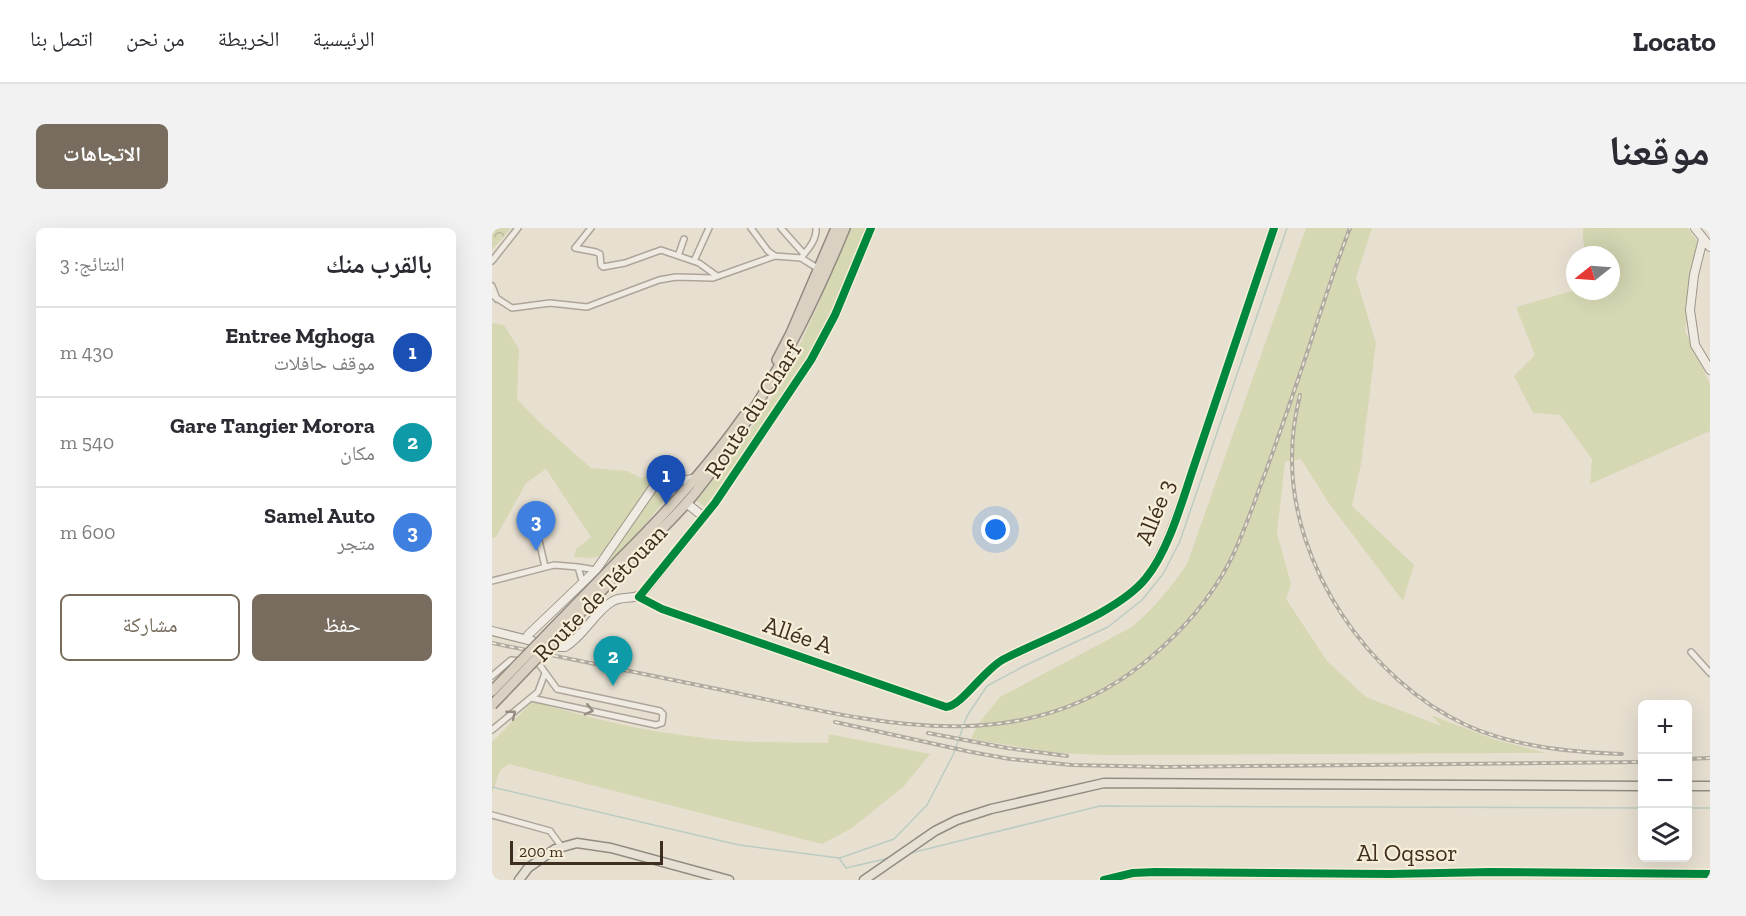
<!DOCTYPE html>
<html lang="ar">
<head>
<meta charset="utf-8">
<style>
  :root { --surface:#fff; --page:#f2f2f3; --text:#2b2b33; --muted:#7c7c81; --line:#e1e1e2; --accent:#786c5e }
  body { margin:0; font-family:"Zilla Slab","Noto Naskh Arabic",serif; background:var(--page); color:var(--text); direction:rtl }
  .controls { position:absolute; right:18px; bottom:18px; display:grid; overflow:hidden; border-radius:9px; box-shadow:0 6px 24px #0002 }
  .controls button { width:54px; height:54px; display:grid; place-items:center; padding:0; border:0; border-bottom:2px solid var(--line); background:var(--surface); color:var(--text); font:30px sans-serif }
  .compass { position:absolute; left:1074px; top:18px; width:54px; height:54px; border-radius:50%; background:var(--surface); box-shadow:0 6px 24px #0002; rotate:253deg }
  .scale { position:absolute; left:18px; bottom:15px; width:153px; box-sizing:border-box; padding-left:6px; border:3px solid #3d2e20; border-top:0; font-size:16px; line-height:21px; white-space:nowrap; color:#3d2e20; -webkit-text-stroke:4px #f7eed8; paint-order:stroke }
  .you { position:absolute; left:504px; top:302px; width:21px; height:21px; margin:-15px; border:4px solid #fff; border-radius:50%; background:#1a73e8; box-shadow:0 0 0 9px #1a73e833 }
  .badge { display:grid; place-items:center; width:39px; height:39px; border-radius:50%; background:var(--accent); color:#fff; font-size:20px; font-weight:700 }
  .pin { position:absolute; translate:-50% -50px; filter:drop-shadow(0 2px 3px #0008) }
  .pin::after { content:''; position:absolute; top:32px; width:21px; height:18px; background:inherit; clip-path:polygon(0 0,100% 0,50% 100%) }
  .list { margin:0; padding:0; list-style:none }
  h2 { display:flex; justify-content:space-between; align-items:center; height:78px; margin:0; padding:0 24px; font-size:26px }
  h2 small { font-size:20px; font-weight:400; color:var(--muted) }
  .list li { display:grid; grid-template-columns:39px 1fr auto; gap:18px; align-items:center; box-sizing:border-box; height:90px; padding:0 24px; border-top:2px solid var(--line) }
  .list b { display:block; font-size:22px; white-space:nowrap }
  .list p { margin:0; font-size:20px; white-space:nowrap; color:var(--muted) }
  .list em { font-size:20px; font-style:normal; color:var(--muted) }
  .actions { display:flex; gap:12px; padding:18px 24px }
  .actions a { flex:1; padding:14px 0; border:2px solid var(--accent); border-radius:9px; text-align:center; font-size:21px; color:var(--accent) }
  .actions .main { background:var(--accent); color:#fff }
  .icon { flex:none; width:33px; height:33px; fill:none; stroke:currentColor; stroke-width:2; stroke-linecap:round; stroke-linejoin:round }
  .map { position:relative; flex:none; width:1218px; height:652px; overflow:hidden; direction:ltr; border-radius:9px }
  header { display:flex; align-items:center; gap:36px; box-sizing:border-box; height:84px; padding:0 30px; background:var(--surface); border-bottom:2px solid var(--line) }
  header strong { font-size:28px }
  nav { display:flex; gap:33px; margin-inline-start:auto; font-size:21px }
  .intro { display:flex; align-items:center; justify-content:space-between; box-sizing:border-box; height:144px; padding:0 36px }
  h1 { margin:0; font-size:42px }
  .button { padding:15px 27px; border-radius:9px; background:var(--accent); color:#fff; font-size:21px; font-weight:700 }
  main { display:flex; gap:36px; padding:0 36px }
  aside { flex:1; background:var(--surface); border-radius:9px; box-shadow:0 6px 24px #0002 }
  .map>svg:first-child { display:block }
</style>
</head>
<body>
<header>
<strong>Locato</strong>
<nav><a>الرئيسية</a><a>الخريطة</a><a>من نحن</a><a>اتصل بنا</a></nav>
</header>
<div class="intro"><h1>موقعنا</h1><a class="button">الاتجاهات</a></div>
<main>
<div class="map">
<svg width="1218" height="652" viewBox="0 0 1218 652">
  <defs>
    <pattern id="park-crowns" width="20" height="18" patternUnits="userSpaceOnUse" patternTransform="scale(1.5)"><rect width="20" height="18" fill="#d6d7b3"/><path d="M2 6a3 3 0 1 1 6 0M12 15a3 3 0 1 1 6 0" fill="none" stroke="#b9b99a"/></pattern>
  </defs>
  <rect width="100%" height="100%" fill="#e7e0d1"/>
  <path fill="#d6d7b3" d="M358 0H376L327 109 293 165 213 279 205 273C232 238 260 202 283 164 313 112 335 55 358 0Z
    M814 0H880L864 50 884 115 869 236 860 278 922 337 911 373 836 274 809 231 793 234 785 305 799 356 794 371 835 433 874 469 949 498 939 487 1001 511 1054 525 613 527 566 525 479 511 486 496 508 469 640 399C662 380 679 360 695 336Z
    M1091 0H1196L1205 13 1193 103 1218 156V203L1098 256 1100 231 1068 187 1041 185 1022 148 1043 127 1024 79 1083 62 1119 63V27H1094L1091 12Z
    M0 95 12 97 27 121 25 171 47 194 99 240 135 243 149 250 171 241 176 245 181 262 122 334 110 327 101 330 82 329 84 321 99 309 54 241 34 255 4 309 0 310Z
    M41 473C107 494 176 508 244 513 275 515 305 514 336 515L337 506 438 526 412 558 360 600 330 616 17 536 8 542 0 566V514Z"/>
  <path fill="url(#park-crowns)" d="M0 0H19L0 22Z"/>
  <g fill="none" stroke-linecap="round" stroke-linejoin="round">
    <path stroke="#bcccc2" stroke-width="1.5" d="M0 559 247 617 347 630 354 640 397 630
      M1196 580H1218
      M419 625 608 578 1150 580
      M348 630 402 611 435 577 461 527 475 488 495 458 532 438 616 399 650 372 671 346 688 313 795 0"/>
    <g stroke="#ada599" stroke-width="8">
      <path id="street" d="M99 0 83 20 104 24 108 26 109 37 111 39 133 35 169 22 207 35 225 48
        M259 0 276 23 283 28 309 30
        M289 0 312 26
        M324 0C325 12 316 21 309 30L327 41
        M186 28 192 11
        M0 33 26 0
        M202 33 217 0
        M0 58 5 71
        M0 67 20 80 58 75 95 79 167 52 184 49 221 50 283 28
        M43 295 53 339
        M0 353 62 337 86 339
        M91 356 86 339 104 342
        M147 369 170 381 454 479H460L466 475 487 451 504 435 620 378 655 350 674 313 693 263 782 0
        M1199 424 1218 445
        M39 435 47 436 65 461 168 483 171 486 170 495 164 497 39 470
        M0 448 19 432 30 433
        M0 502 46 464 53 445
        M0 587 58 603 69 618
        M612 652 641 645 663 644 898 646 999 644 1218 646"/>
    </g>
    <g stroke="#9c958a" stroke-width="10">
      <path id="secondary" d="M1203 0 1218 19
        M1211 11 1202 47 1198 82 1203 117 1218 142
        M194 275 212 289
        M0 403 64 419H73C92 408 102 384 121 373 132 367 142 373 152 364L223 275 319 132 343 87 379 0
        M35 411 36 407 104 342 162 258C176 249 189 255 204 250"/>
    </g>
    <g stroke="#928b80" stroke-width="11">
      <path id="primary" d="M1196 558H1218
        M27 652 36 640 63 621 85 615 119 620 237 652
        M372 652 443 603 465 592 499 581 612 555 1150 558"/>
    </g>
    <g stroke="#928b80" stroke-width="12">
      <path id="highway" d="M285 132 299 105 344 0
        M131 328C175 284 216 239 252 188
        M137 334C159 311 183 290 203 265 267 185 314 95 353 0"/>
    </g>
    <use href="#street" stroke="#efebe3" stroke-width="5"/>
    <use href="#secondary" stroke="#efebe3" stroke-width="8"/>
    <use href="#primary" stroke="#e6e1d4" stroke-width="8"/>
    <use href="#highway" stroke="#dad1c2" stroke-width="9"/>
    <g stroke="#afaaa2" stroke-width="4">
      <path id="rail" d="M808 167C803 187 800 208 800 229 799 338 877 452 974 497 1022 519 1078 524 1130 526
        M0 415C80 431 160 448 240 464 385 495 533 536 659 429 690 403 718 371 737 335 752 306 762 274 774 243 790 199 805 155 820 110 832 73 844 36 858 0
        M343 494 479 524 518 531 580 537 672 539 1150 534
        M436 505 515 520 575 528
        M1196 531 1218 530"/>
    </g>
    <use href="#rail" stroke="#f7eed8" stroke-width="1.5" stroke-dasharray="4.5" stroke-linecap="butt"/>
    <g stroke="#928b80" stroke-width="12" stroke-linecap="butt">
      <path id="highway-bridge" d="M0 463 131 328
        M0 477 137 334"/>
    </g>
    <use href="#highway-bridge" stroke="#dad1c2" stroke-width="9"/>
    <g stroke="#f7eed8" stroke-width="11">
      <path id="cycleway" d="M379 0 343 87 319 132 223 275 147 369 170 381 454 479C470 478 492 441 512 431 552 410 626 385 654 350 677 322 690 273 702 238 729 159 755 79 782 0
        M612 652 641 645 663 644 898 646 999 644 1218 646"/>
    </g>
    <use href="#cycleway" stroke="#00873e" stroke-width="8"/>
  </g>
  <defs><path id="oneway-chevron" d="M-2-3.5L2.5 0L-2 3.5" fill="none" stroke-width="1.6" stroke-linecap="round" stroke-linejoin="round" transform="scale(1.5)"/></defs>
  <g stroke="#968c82">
    <use href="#oneway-chevron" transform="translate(97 482) rotate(13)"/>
    <use href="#oneway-chevron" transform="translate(20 486) rotate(-39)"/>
  </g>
  <g text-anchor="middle" stroke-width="4.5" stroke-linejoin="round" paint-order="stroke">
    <g font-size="24" fill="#3d2e20" stroke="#f7eed8">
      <text transform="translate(261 182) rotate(-57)" y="8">Route du Charf</text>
      <text transform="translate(663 284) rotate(-68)" y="8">Allée 3</text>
      <text transform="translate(108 365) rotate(-46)" y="8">Route de Tétouan</text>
      <text transform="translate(306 407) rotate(19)" y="8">Allée A</text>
      <text x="915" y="633">Al Oqssor</text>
    </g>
  </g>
</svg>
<div class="controls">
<button>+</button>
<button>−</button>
<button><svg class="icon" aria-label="layers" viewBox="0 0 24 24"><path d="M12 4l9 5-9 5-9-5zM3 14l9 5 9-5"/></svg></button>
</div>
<svg class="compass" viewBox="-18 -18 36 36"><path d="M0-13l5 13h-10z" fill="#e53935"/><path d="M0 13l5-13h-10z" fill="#7c7c81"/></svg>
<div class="scale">200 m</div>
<div class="you"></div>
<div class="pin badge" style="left:174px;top:277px;background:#1a4fb4">1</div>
<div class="pin badge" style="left:121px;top:458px;background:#0f9aa8">2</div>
<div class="pin badge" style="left:44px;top:323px;background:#3f7fe0">3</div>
</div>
<aside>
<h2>بالقرب منك<small>النتائج: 3</small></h2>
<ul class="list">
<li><span class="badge" style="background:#1a4fb4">1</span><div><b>Entree Mghoga</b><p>موقف حافلات</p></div><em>430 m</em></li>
<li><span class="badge" style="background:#0f9aa8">2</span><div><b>Gare Tangier Morora</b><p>مكان</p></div><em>540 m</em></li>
<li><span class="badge" style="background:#3f7fe0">3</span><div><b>Samel Auto</b><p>متجر</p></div><em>600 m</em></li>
</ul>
<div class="actions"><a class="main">حفظ</a><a>مشاركة</a></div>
</aside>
</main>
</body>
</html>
